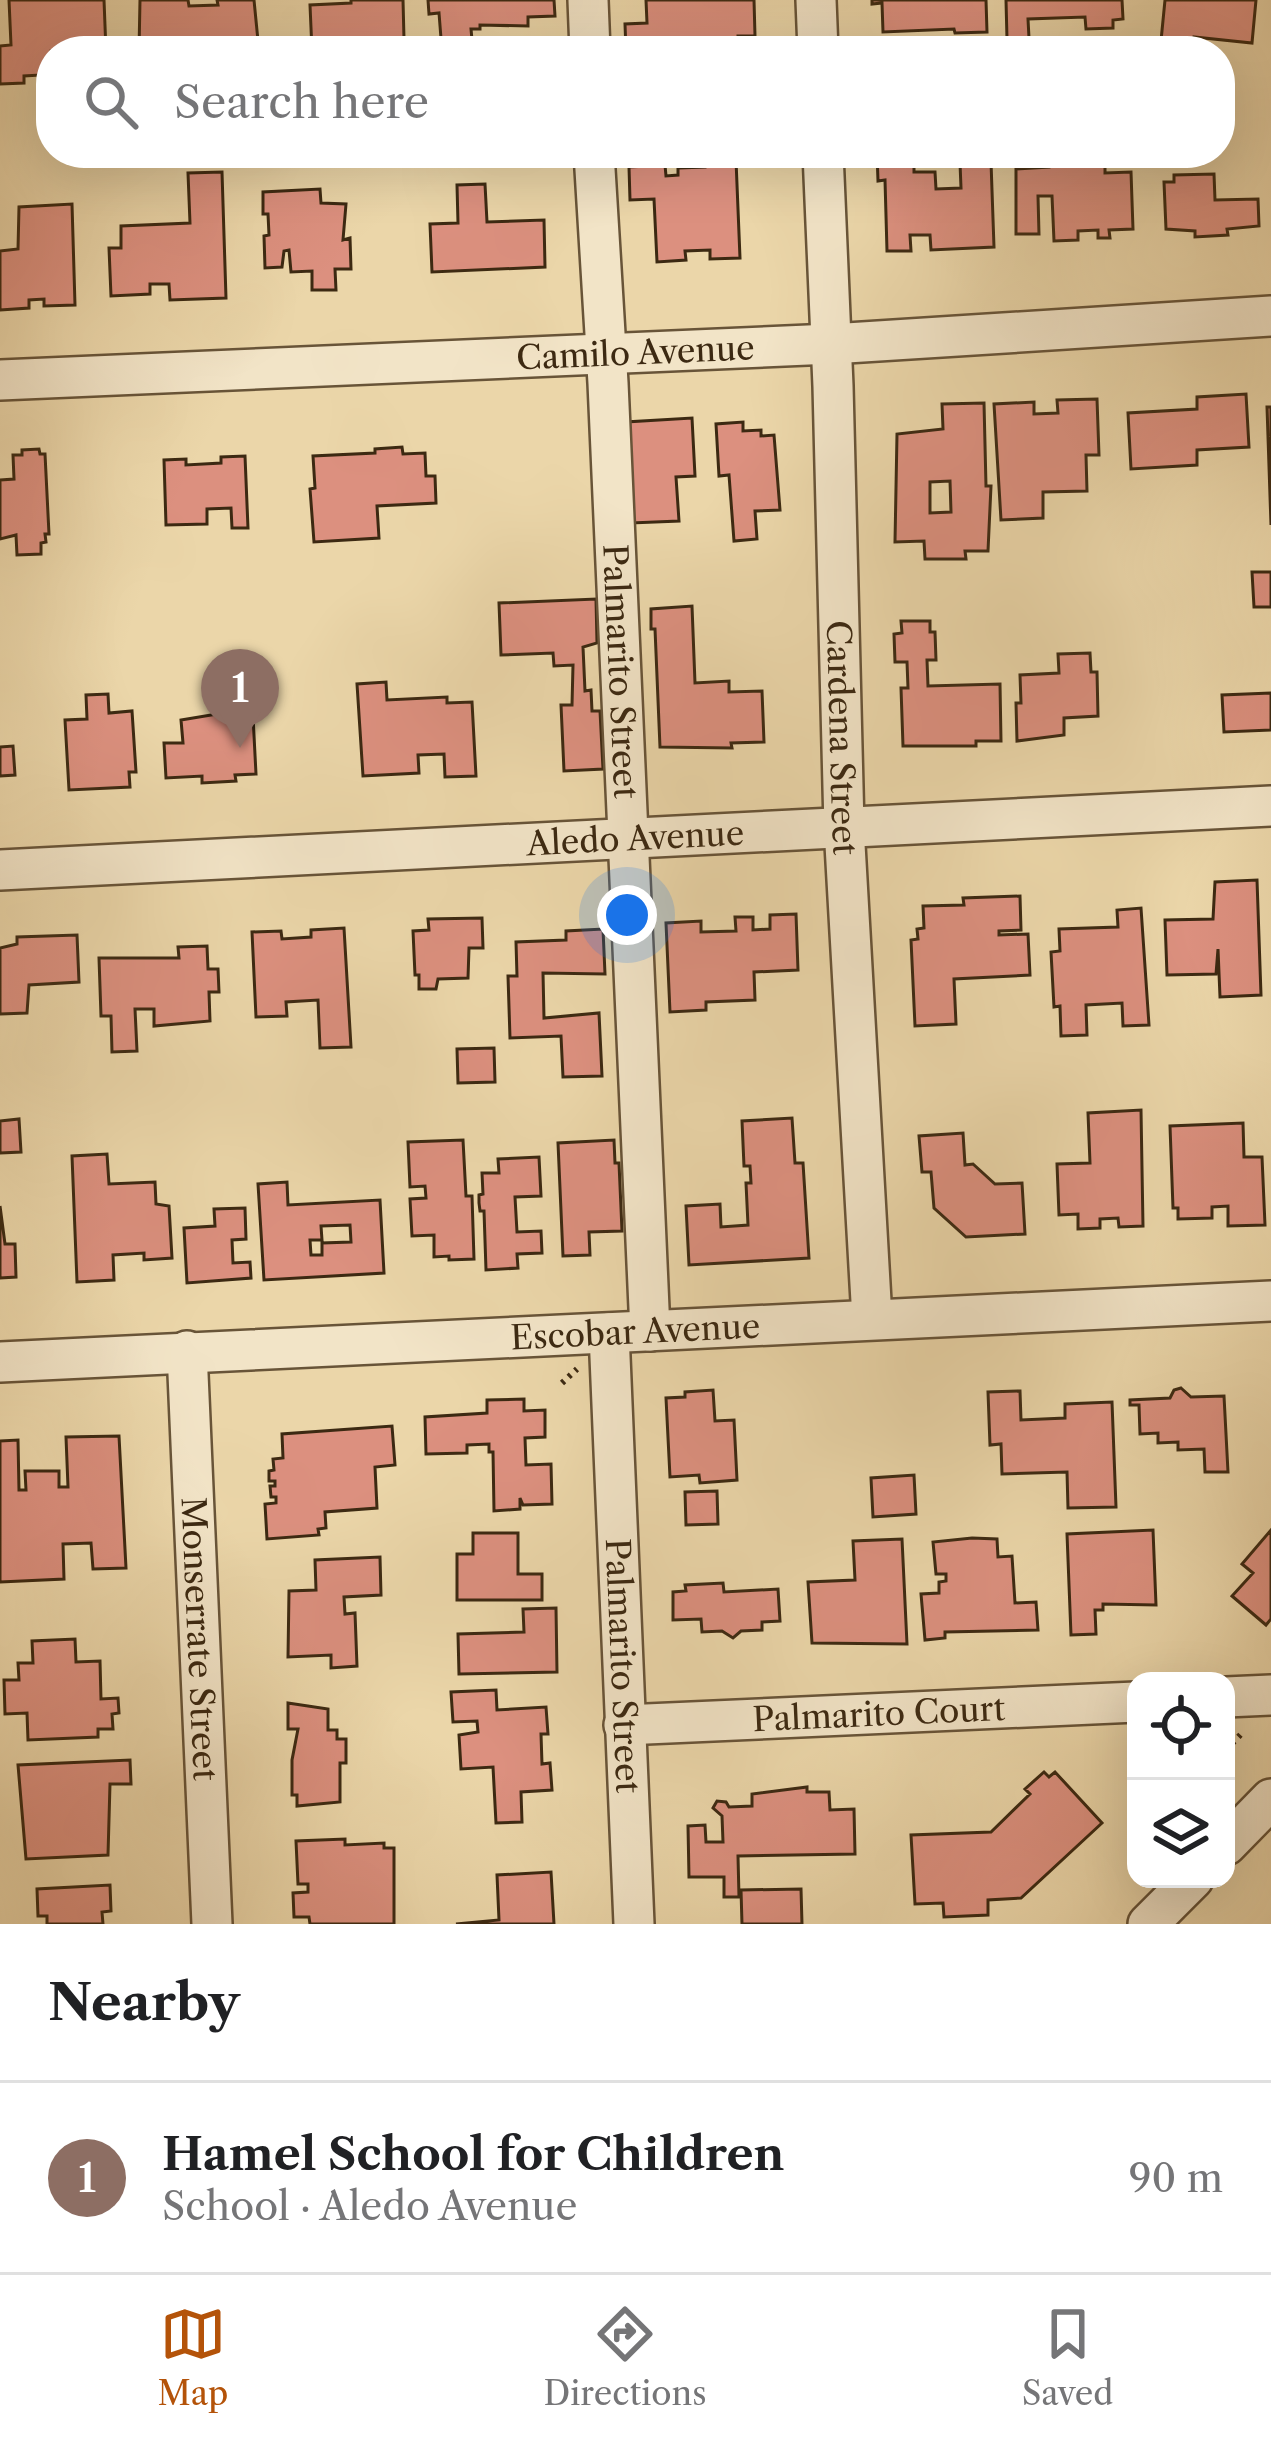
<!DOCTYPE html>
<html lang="en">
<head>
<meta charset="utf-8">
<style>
  :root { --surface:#fff; --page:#f6f6f6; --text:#202124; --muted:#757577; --line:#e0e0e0; --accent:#b45309 }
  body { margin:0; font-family:"Libre Caslon Text",serif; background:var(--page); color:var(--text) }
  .controls { position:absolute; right:36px; bottom:36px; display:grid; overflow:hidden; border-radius:24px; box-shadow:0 12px 48px #0002 }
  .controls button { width:108px; height:108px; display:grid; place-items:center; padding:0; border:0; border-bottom:3px solid var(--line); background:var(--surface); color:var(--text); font:60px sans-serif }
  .you { position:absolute; left:627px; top:915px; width:42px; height:42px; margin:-30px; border:9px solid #fff; border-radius:50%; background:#1a73e8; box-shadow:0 0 0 18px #1a73e833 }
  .badge { display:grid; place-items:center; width:78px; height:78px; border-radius:50%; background:var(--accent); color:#fff; font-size:39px; font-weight:700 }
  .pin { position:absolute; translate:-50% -99px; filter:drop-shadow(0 3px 6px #0008) }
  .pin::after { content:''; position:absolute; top:63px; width:42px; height:36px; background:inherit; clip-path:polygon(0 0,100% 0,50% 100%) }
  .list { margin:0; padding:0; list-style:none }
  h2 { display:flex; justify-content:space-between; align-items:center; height:156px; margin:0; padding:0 48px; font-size:51px }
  h2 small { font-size:39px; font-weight:400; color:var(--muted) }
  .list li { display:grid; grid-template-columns:78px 1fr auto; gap:36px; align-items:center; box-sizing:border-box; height:192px; padding:0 48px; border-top:3px solid var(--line) }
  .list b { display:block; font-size:45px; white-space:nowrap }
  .list p { margin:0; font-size:39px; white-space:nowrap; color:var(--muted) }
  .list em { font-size:39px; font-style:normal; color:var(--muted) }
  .icon { flex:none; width:66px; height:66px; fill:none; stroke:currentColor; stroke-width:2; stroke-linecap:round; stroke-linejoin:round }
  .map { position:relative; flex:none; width:1271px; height:1924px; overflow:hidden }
  .search { position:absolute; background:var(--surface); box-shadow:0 12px 48px #0002; left:36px; right:36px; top:36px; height:132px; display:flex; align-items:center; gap:30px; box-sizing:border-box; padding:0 42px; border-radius:48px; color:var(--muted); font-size:45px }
  .sheet { height:348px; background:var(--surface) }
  nav { display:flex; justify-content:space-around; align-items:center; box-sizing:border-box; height:168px; border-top:3px solid var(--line); background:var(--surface); font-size:33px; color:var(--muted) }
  nav a { display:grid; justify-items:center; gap:6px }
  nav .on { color:var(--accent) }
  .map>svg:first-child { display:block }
</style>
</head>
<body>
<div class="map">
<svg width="1271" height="1924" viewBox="0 0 1271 1924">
  <rect width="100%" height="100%" fill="#ebd6a9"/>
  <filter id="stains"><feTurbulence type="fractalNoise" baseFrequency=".00167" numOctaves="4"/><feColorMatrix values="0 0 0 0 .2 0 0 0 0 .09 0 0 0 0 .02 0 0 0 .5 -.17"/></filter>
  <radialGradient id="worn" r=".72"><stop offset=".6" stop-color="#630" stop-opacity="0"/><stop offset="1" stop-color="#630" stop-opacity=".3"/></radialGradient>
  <path fill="#dc907f" stroke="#3c2912" stroke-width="3" fill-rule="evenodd" d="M9 0H104L106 51H51V87H41L40 75 24 76V83L0 84V46L11 45Z
    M140 0H188L189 6 218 5 217 0H254L259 51H139Z
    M351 0H403L404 39H394L395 51H312L310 5 351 3Z
    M428 0H554L555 16 528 17V26L480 25V29H471L473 51H442L439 13 429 14Z
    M646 0H754L755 36H738V44L626 51 625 24 647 23Z
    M872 0H986L987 32 955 33 954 29 883 32 882 3 872 4Z
    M1006 0H1122L1123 19 1113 20V28L1086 29 1085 17 1028 19 1029 38 1007 39Z
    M1165 0H1256L1252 43 1194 37 1193 51H1160Z
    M319 153H351V160L319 161Z
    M877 153H914V172H935L936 189 961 188 960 163 991 162 994 247 931 250 930 235H910L911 251H887L885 180 878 181Z
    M1057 155 1076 159V166L1105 165V173L1131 172 1133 229 1109 230 1110 238H1098V230L1078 231V240L1054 241 1052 196H1038L1039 234H1016V169L1049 167V160Z
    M736 160 740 258 710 259V250L685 251 686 260 657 262 654 199 630 200 629 167 665 165 666 176 678 175V168L705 167V161Z
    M222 172 226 298 170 300 169 284H150V294L111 296 109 248H121V226L190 223 188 173Z
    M1214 174 1215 200 1258 199 1259 226 1227 229 1228 235 1195 237V231L1166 229 1164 182H1174V175Z
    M485 184 487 222 544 220 545 267 432 272 430 224 458 223 457 185Z
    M320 189 321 203 346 204 343 240 350 238 351 269H335L336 290H312V271L291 272 289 250 284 251 282 267 265 268 264 236 269 235 268 214H263V192Z
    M72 204 75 305 44 306V299L29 300V308L0 310V251L18 249 19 207Z
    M1246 394 1249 447 1197 450V465L1131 469 1128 413 1197 409V397Z
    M1097 399 1099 455H1086L1087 491 1043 492V518L1001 520 994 404 1034 402V414L1058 413 1057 400Z
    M984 403 986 486H991L988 551H965L966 559H925L924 541 895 542 897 434 943 429 942 404ZM950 481 951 512 930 513V482Z
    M1267 407H1271V525Z
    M692 418 695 476 676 477 679 521 631 523 626 422Z
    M743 422V431L761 430V436L774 435 780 510 755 511 757 539 734 541 729 475 719 476 716 424Z
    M402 447 403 454 425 453 426 476H435L436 503 377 506 379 538 314 542 310 489 315 488 313 456 375 453V449Z
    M39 449 40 454H45L49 534H45L46 542 41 543V554L17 555 16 535 0 539V480L14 479 13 455H22V450Z
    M245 456 248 528H232L231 508 207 509V524L166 525 164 460 186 459V465L221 463V457Z
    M1252 572H1271V607H1254Z
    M596 599 597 643 583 647 585 691 591 690 592 711H600L603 769 564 771 561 705H572L573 665 554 666 553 653 501 655 499 603Z
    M692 606 695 683 729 681V692L762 691 764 742 731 743 732 748 660 747 655 629H651V609Z
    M901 621H930V632H935L936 660H927L928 686 1000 684 1001 741H976V746H903L901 688H908L907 662H895L894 634 902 633Z
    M1090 653 1091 672H1097L1098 716 1064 718V735L1017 741 1016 703H1021L1020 675 1059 673 1058 654Z
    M386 682 387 700 447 697V703L472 702 476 776 445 777 444 754 418 755 419 773 363 776 357 684Z
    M1271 693V730L1224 732 1222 695Z
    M108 694 109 713 132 711 136 772H129L130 787 69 790 65 720 87 719 86 695Z
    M223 713V718L253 716 256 774 235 775 236 781 202 783V776L166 778 164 743H183L181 720Z
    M13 746 15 775 0 776V747Z
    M1257 880 1261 995 1220 997 1218 949 1216 974 1167 975 1165 920 1213 919 1215 882Z
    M1020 896 1021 930 999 931V935L1028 934 1030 975 954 979 956 1024 915 1026 911 940 918 939 917 929 924 928 923 906 964 905 963 898Z
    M1141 908 1149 1025 1123 1026 1122 1003 1086 1005 1087 1035 1061 1036 1060 1006 1054 1007 1051 952 1060 951 1059 929 1118 927 1117 910Z
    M796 914 798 970 754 972 755 1000 706 1002V1010L670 1012 666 923 701 921V932L736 931 735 917H753V930L770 929V915Z
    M482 918 483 948H469L468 978 438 979 436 989H419V975H415L413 931 429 930 428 919Z
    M344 928 351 1047 320 1048 318 1000 286 1002 287 1016 256 1017 252 932 281 931 282 939 311 937V930Z
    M603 929 605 974 543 973 544 1018 599 1013 602 1076 563 1077 561 1036 510 1038 508 976H517L516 942 566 940V931Z
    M77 935 79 982 29 985 27 1013 0 1014V948L17 944V937Z
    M207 946 208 969H218L219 992H209L210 1021 154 1026V1009H135L137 1051 112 1052 111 1016H101L99 958H179L178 947Z
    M494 1048 495 1082 458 1083 457 1049Z
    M1141 1110 1143 1226 1119 1227 1118 1218 1100 1219V1228L1078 1229V1214L1059 1215 1057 1164 1090 1163 1088 1113Z
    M792 1118 795 1163H803L809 1258 689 1265 686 1206 720 1204 721 1227 748 1225 746 1183H751L750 1166H744L742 1121Z
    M19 1119 21 1152 0 1153V1121Z
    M1243 1123 1244 1157H1262L1265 1225 1228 1226V1206L1212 1207V1218L1178 1219V1208H1173L1170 1126Z
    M963 1133 965 1165 973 1164 995 1184 1022 1183 1025 1234 966 1237 934 1208 931 1172H922L919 1136Z
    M463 1140 466 1196H472L474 1259 449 1260V1256L434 1257V1235L412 1236 410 1199 426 1198 425 1186 410 1187 408 1142Z
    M614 1140 615 1163H619L622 1231 589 1232 590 1255 563 1256 558 1143Z
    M107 1154 109 1184 155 1182 156 1204 169 1206 172 1258 144 1260V1253L113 1255 114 1280 77 1282 72 1156Z
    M539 1157 541 1196 515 1197 517 1232 541 1231 542 1253 517 1254 518 1268 486 1270 484 1211H480L479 1203V1195L483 1194 482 1173H499L498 1159Z
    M287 1182 288 1205 380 1200 384 1273 264 1280 258 1184ZM350 1225 351 1242 322 1243V1255H311L310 1240H322L321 1226Z
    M0 1206 5 1244H15L16 1277 0 1278Z
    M245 1208 246 1239 232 1240 233 1263 250 1262 251 1278 187 1283 184 1228 215 1226 214 1209Z
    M1181 1388 1191 1397 1224 1396 1228 1472H1205L1204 1449 1178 1450V1442L1158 1443V1433L1140 1434 1139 1405H1130V1400L1170 1398 1174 1390Z
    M713 1390 715 1421 734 1420 737 1480 700 1483 699 1475 670 1477 666 1398 685 1397V1392Z
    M1020 1391 1021 1420 1065 1418V1404L1112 1402 1116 1507 1068 1508 1067 1472 1002 1474 1001 1444 990 1445 988 1392Z
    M524 1399V1411L545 1410V1437L525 1438 526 1465 551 1464 552 1504 523 1505 520 1498V1509L494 1511 493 1452H489V1444L467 1445V1453L426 1454 425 1417 487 1413V1400Z
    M392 1426 395 1465 375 1467 377 1508 325 1512 326 1528 318 1529 319 1535 267 1539 265 1504 276 1503V1497H271L270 1486H275V1481H269V1471L274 1470 273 1459 283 1458 282 1434Z
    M119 1436 126 1568 93 1569 91 1543 63 1544 64 1579 0 1582V1441L18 1440 19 1490H26L25 1471H59V1487H68L66 1437Z
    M914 1475 916 1514 873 1517 871 1478Z
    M717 1491 718 1524 686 1525 685 1492Z
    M1153 1530 1156 1605 1103 1604V1610H1095L1096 1634 1071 1635 1067 1534Z
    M1271 1530V1619L1266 1625 1232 1596 1253 1573 1242 1564Z
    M473 1533H518V1574H542V1600H457V1554H473Z
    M972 1538 997 1539 998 1557 1012 1556 1015 1603 1036 1602 1038 1630 945 1632V1638L925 1640 921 1594 939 1593V1582L946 1581V1574H936L933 1542Z
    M902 1539 907 1644 812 1643 808 1582 855 1580 853 1541Z
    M380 1557 381 1595 344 1597 345 1614 355 1613 357 1666 331 1668V1655L288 1657 289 1591 316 1590 315 1560Z
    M723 1583 724 1592 778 1589 780 1621 762 1622V1630L741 1631 733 1638 722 1631 702 1632 701 1619 673 1620V1592L686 1591 685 1585Z
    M556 1608 557 1672 459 1674 458 1634 524 1632 523 1609Z
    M75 1639 76 1662 100 1661 101 1699 118 1698 119 1713 112 1714 113 1729H98V1737L28 1740 27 1713 5 1714 4 1680H19L18 1663H33L32 1641Z
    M496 1690 497 1710 546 1707 548 1734H541L542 1764 550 1763 552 1790 521 1792 522 1822 496 1823 493 1767 461 1769 459 1735 478 1732 477 1721 453 1722 451 1692Z
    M288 1703 328 1709V1730H337V1739H346V1763H340V1802L297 1806V1795H292V1760L298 1729H288Z
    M130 1760 131 1784H110L108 1855 26 1859 18 1765Z
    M1044 1772 1049 1777 1055 1772 1102 1823 1021 1898 988 1900V1915L944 1917 943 1903 915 1904 911 1835 991 1832 1030 1794 1025 1789Z
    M807 1787V1792H829L830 1810 854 1809 855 1854 738 1856 739 1897H724V1877H689L688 1826 705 1825 706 1842H723L722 1816 713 1808 717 1801 726 1802 729 1807 752 1806V1794Z
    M345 1839V1845L384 1843V1848H394V1924H310L309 1917H294L293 1893 308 1892V1884H298L296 1841Z
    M551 1872 554 1924H456L499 1920 497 1875Z
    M110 1885 111 1911 102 1912 103 1924H47V1916H38L37 1889Z
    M801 1889 802 1924H742L741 1890Z"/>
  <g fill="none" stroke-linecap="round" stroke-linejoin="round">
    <g stroke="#685438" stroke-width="44">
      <g id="minor">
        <path d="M588 0 590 51"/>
        <path d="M816 0 818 51"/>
        <path id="s1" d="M594 153 608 383 650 1331"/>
        <path id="s2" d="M823 153 833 386 844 827 872 1319"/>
        <path id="s3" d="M0 380 831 344 1271 316"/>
        <path id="s4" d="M0 870 1271 806"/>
        <path id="s5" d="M609 1333 634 1924"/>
        <path id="s6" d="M187 1351 212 1924"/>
        <path id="s7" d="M0 1362 1271 1301"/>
        <path d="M1226 1697 1271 1695"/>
        <path id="s8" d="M624 1725 1136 1702"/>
        <path d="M1226 1845 1271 1799"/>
        <path d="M1148 1924 1193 1879"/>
      </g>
    </g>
    <path stroke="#3c2912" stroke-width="6" stroke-dasharray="3 6" stroke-linecap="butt" d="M562 1383 577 1369
      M1226 1750 1244 1731"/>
    <use href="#minor" stroke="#f2e4c7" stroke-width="39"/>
  </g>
  <g text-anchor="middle" stroke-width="9" stroke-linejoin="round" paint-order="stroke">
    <g font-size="33" fill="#3c2912" stroke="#f2e4c7">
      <text dy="12" stroke="none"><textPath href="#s3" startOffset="636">Camilo Avenue</textPath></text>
      <text dy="12" stroke="none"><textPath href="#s1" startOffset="519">Palmarito Street</textPath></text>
      <text dy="12" stroke="none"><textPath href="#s2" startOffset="585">Cardena Street</textPath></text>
      <text dy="12" stroke="none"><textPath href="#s4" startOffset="636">Aledo Avenue</textPath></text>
      <text dy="12" stroke="none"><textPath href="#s7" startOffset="636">Escobar Avenue</textPath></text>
      <text dy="12" stroke="none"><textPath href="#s6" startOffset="288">Monserrate Street</textPath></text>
      <text dy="12" stroke="none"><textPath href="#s5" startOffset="333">Palmarito Street</textPath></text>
      <text dy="12" stroke="none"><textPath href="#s8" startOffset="255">Palmarito Court</textPath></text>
    </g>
  </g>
  <rect width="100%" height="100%" filter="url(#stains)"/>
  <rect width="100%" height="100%" fill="url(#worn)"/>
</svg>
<div class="controls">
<button><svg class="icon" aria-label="locate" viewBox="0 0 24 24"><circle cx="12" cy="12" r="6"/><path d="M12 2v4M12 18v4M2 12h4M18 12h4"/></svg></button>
<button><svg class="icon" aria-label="layers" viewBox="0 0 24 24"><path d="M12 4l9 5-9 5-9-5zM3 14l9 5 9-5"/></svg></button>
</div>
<div class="you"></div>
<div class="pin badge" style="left:240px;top:748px;background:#8d6e63">1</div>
<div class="search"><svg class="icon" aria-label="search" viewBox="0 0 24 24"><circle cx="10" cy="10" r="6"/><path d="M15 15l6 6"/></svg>Search here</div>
</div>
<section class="sheet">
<h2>Nearby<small></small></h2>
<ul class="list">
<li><span class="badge" style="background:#8d6e63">1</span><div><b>Hamel School for Children</b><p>School · Aledo Avenue</p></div><em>90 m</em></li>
</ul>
</section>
<nav>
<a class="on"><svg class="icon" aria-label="map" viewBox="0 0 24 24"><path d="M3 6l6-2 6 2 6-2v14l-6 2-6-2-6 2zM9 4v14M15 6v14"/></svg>Map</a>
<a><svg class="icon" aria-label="directions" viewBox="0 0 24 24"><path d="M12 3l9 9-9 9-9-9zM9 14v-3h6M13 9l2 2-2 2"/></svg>Directions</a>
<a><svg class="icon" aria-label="saved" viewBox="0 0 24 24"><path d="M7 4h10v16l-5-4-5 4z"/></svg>Saved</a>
</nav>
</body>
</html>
